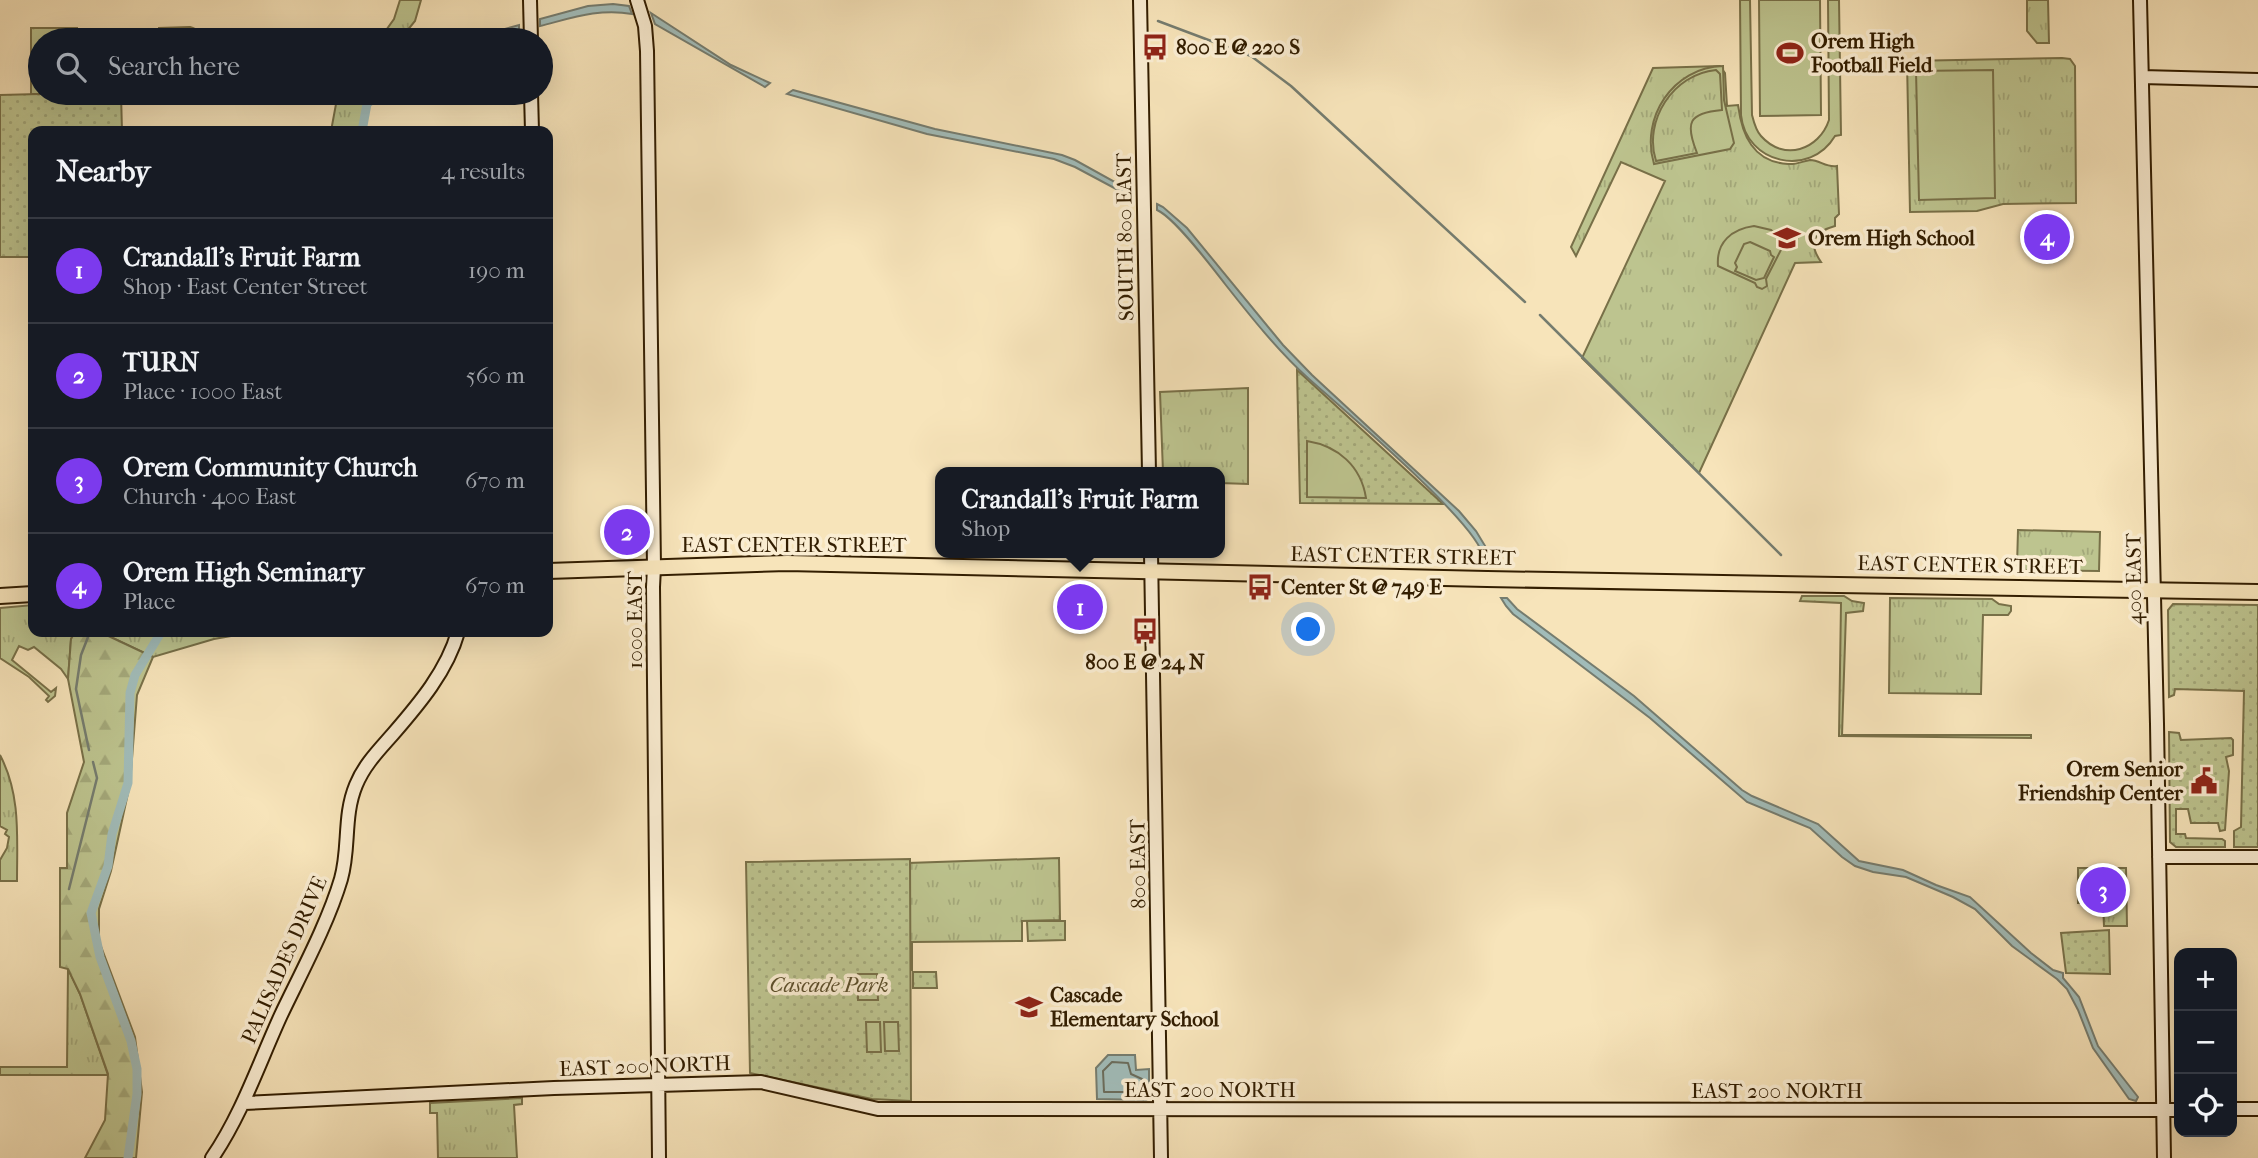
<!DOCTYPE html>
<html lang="en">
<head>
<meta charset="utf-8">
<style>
  :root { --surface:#171b24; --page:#242831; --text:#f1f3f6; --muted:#9ea1a6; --line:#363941; --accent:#7c3aed }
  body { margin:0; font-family:"IM FELL French Canon",serif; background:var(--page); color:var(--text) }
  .controls { position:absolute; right:21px; bottom:21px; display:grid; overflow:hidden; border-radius:14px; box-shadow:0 7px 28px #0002 }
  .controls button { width:63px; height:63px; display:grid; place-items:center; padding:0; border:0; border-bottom:2px solid var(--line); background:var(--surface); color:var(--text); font:35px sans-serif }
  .you { position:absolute; left:1309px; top:630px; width:24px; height:24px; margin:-18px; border:5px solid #fff; border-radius:50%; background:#1a73e8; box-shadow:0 0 0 10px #1a73e833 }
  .badge { display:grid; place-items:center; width:46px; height:46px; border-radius:50%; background:var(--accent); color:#fff; font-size:23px; font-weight:700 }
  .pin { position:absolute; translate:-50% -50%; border:4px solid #fff; box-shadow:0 2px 7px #0006 }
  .popup { position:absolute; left:935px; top:467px; width:290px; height:91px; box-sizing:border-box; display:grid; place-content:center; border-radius:14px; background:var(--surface); filter:drop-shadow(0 2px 5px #0005); font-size:23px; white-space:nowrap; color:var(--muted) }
  .popup b { font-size:26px; color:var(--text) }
  .popup::after { content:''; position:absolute; left:50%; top:100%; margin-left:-14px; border:14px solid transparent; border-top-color:var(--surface) }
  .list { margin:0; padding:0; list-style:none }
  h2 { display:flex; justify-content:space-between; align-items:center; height:91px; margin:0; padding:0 28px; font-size:30px }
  h2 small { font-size:23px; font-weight:400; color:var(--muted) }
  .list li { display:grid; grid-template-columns:46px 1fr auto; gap:21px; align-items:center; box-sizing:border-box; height:105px; padding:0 28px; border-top:2px solid var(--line) }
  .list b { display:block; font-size:26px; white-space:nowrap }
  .list p { margin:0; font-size:23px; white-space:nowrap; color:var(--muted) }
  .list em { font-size:23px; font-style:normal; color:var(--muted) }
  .icon { flex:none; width:38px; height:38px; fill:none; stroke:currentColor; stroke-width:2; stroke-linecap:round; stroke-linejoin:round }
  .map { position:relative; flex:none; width:2258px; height:1158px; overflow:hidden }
  .search { position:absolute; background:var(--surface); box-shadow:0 7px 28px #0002; left:28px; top:28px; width:525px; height:77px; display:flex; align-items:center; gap:18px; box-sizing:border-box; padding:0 24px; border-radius:38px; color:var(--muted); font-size:26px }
  .panel { position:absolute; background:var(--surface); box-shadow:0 7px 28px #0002; left:28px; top:126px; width:525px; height:511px; border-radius:14px }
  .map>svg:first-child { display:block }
</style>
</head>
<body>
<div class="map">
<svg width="2258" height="1158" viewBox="0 0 2258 1158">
  <defs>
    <pattern id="grass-tufts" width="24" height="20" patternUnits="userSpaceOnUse" patternTransform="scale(1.75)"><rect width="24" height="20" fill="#bdc48f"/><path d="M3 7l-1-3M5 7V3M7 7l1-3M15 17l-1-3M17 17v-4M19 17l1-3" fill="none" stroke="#a3a87a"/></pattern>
    <pattern id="forest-firs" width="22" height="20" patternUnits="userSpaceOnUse" patternTransform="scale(1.75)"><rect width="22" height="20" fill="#bdc48f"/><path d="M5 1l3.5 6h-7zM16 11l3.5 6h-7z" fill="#a3a87a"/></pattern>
    <pattern id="park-dots" width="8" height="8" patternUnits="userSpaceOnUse" patternTransform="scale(1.75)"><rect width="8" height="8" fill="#bdc48f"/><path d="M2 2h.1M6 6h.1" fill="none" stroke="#a3a87a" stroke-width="1.8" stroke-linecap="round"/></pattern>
  </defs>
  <rect width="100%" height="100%" fill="#f7e4ba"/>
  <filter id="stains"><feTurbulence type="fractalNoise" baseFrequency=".00286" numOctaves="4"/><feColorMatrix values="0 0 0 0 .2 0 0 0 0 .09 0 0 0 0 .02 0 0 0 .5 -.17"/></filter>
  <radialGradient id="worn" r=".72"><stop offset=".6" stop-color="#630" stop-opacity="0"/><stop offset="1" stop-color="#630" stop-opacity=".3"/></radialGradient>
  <path fill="url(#grass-tufts)" stroke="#787048" stroke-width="2" d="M400 0H421L415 21 406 32 404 40H379L394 19Z
    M2027 0H2048L2049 43H2037L2027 31Z
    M190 27C197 29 202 33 202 40H158L159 28Z
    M31 28H77V40H40V93H78L31 94Z
    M2062 58 2070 59 2075 66 2076 203 2003 204 1977 211 1910 212 1907 61Z
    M1720 66 1725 73 1727 106 1738 105C1742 135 1753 162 1788 164 1796 165 1803 161 1810 160 1820 160 1826 168 1837 166L1839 214 1835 218V226C1813 232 1808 243 1821 262L1795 263 1699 473 1582 358 1665 181 1621 162 1576 256 1571 247 1653 68Z
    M342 93H375L362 115 361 131H331L336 104Z
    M1248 388V484L1220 483V472H1163L1160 392Z
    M2018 530 2100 532 2099 571 2021 570 2017 566Z
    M1802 596H1844L1852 601 1864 603 1863 611 1846 613 1842 735H2031V738L1839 736 1841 603 1800 601Z
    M1890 598 1992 599 1999 604 2011 606V611L2008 615H1983L1981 694 1889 693Z
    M33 605V632H75L71 639 68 679 61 669 34 647 28 650 19 646 12 660 51 692 56 688 55 696 48 702 46 700 49 696 29 677 0 658V608Z
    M100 632H254L214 639 153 657Z
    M0 755C21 795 17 837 17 881H0V860L7 848 9 837 5 834 7 830 0 826Z
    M1059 858 1060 920 1022 921V941L912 942V970H909L908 863Z
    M2078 868H2126L2127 926H2104L2103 903H2078Z
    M68 969 80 994 108 1075H0V1067H67Z
    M522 1098V1104L514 1105 517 1158H438L437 1113H430V1103Z"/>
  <path fill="url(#forest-firs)" stroke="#787048" stroke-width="2" d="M75 632H100L153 657 137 695 130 784 111 871 99 909V941L135 1037 142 1092 136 1158H85L105 1120 108 1074 80 994 68 969 60 967V868H67V813L84 762 68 679 71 639Z"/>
  <path fill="url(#park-dots)" stroke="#787048" stroke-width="2" d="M78 93 121 94 122 131H33V257H0V95Z
    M1297 370 1443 504 1300 503Z
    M2173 604 2258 605V847H2234V831L2241 827 2244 691 2175 689 2174 695 2169 697 2168 610Z
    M2169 732 2179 733 2181 740 2231 738 2233 740V755L2226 757 2229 771 2225 830 2220 831 2218 823H2191L2188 809H2176V834H2185L2186 838 2222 839 2225 841V847H2176L2170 842Z
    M910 859 911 1101 872 1099 750 1073 746 862Z
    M1027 921H1065V940L1028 941Z
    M2109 930 2110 974 2066 973 2061 933Z
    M913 972H936L937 988H913Z"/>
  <path fill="#bdc48f" stroke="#787048" stroke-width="2" fill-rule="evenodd" d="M1740 0H1750L1752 115C1754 123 1756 131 1761 136 1784 162 1819 150 1829 120L1828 0H1839L1841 135 1835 136C1810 178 1746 164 1741 115Z
    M1759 0H1820L1821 115 1760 116Z
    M1723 66 1724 100 1734 143 1730 149 1654 164C1640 118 1673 67 1723 66ZM1716 70 1720 74 1722 110C1688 113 1685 123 1697 153L1656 161C1643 121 1673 74 1716 70Z
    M1993 70 1995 198 1919 200 1916 71Z
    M1754 226 1771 230 1785 242 1766 279 1767 286 1762 289 1757 287 1755 283 1718 266C1716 242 1732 229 1754 226ZM1750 242 1770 251 1771 255 1774 257 1764 278 1756 280 1735 271 1737 267 1735 263 1744 244Z
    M1307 441C1338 446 1361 466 1366 498L1307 497Z
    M858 974H877L878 1000H858Z
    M866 1022H880L881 1052H867Z
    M884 1022H898L899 1051H885Z"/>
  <path fill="#a1bcb9" stroke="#757c6f" stroke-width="2" d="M613 4 629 6 632 14C599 8 572 18 540 26V19L588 6Z
    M651 13 731 65 770 83 765 87 655 24Z
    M519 25V32L488 40H456L480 32 487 34Z
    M793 90 935 129 1062 155 1075 160 1133 192V198L1075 167 1054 159 927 134 787 94Z
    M1157 204 1163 207 1187 228 1283 345 1312 375 1459 511 1476 531 1493 559 1483 557C1481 526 1339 406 1309 379 1278 351 1251 317 1225 284 1211 266 1175 218 1157 210Z
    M1501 598H1507L1517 609 1634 696 1742 790 1752 796 1818 824 1859 861 1903 870 1936 885 1970 897 2031 953 2053 970 2063 973V978L2079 997 2098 1046 2138 1097 2136 1101 2129 1099 2093 1048 2078 1010 2067 989 2057 979 2012 946 1975 909 1953 897 1906 877 1873 872 1855 866 1842 857 1810 828 1747 802 1650 718 1513 614 1506 606Z
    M1108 1055H1135L1136 1070 1149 1069V1098L1146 1100 1097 1099 1096 1068Z"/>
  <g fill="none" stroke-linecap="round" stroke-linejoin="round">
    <path stroke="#6a6c5c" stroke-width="2" d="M1112 1062 1128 1063 1131 1074 1142 1079 1141 1092H1104L1103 1071Z"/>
    <path stroke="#757c6f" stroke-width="2.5" d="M1158 21 1251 56 1291 86 1525 302
      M1540 315 1781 555
      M89 750 76 689 81 655 90 632
      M69 889 97 778 93 762"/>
    <path stroke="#a1bcb9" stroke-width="9" d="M362 131 367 104 379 93
      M128 1158 137 1094V1069L131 1041 100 957 91 913 108 866 112 834 128 783 130 693 135 675 160 634"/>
    <g stroke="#321d00" stroke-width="16">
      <path id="secondary" d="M530 0 531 40
        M637 0 645 26 647 51 654 567 653 587 659 1158
        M1140 0 1149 472
        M2140 0 2157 724 2164 1158
        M2142 77 2258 80
        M531 93 532 131
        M1151 553 1161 1158
        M2159 857H2258
        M244 1103 554 1088 761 1082 878 1109 2179 1110
        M2232 1109H2258
        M212 1158C242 1114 259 1063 281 1015 301 973 328 923 341 879 350 848 343 816 356 785 364 765 379 750 393 734 419 704 447 671 458 632"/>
    </g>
    <g stroke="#321d00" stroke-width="18">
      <path id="primary" d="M548 571 787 563 1487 579 2258 592
        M0 596 33 594"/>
    </g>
    <use href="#secondary" stroke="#faedd2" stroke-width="12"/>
    <use href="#primary" stroke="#f7e4ba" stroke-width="14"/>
  </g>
  <defs>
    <g id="bus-bare" transform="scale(2.1)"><path d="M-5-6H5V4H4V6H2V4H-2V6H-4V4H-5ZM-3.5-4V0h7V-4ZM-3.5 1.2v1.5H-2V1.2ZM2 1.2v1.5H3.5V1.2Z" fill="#8f2418" stroke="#faedd2" stroke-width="2.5" paint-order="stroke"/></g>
    <g id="stadium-bare" transform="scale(2.1)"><path d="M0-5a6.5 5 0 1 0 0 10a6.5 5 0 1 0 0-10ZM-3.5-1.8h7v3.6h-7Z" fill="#8f2418" stroke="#faedd2" stroke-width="2.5" paint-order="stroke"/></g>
    <g id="school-bare" transform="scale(2.1)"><path d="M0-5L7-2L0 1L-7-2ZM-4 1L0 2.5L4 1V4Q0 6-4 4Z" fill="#8f2418" stroke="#faedd2" stroke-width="2.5" paint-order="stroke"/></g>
    <g id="civic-bare" transform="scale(2.1)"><path d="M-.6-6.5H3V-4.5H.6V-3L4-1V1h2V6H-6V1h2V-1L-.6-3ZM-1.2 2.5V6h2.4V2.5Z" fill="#8f2418" stroke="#faedd2" stroke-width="2.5" paint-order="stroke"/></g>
  </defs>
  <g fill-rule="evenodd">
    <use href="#bus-bare" x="1155" y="47"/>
    <use href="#stadium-bare" x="1790" y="53"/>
    <use href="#school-bare" x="1787" y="238"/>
    <use href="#bus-bare" x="1260" y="587"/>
    <use href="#bus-bare" x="1145" y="631"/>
    <use href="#civic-bare" x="2204" y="781"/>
    <use href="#school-bare" x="1029" y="1007"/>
  </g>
  <g text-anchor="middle" stroke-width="7" stroke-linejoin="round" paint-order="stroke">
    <g font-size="21" font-weight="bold" fill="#321d00" stroke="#faedd2" text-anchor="start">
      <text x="1811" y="48">Orem High<tspan x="1811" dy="24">Football Field</tspan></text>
      <text x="1176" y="54">800 E @ 220 S</text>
      <text x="1808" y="245">Orem High School</text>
      <text x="1281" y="594">Center St @ 749 E</text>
      <text x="1145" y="669" text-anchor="middle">800 E @ 24 N</text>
      <text x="2183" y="776" text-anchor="end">Orem Senior<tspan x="2183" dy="24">Friendship Center</tspan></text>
      <text x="1050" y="1002">Cascade<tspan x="1050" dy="24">Elementary School</tspan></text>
    </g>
    <g font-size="21" fill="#321d00" stroke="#faedd2">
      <text transform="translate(1125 237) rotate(-91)" y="7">SOUTH 800 EAST</text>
      <text x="794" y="552">EAST CENTER STREET</text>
      <text transform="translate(1403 556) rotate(1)" y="7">EAST CENTER STREET</text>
      <text transform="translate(1970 565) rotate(1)" y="7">EAST CENTER STREET</text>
      <text transform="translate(2134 579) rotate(-91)" y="7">400 EAST</text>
      <text transform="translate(635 620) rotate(-90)" y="7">1000 EAST</text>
      <text transform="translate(1138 864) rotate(-91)" y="7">800 EAST</text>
      <text transform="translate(284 960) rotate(-66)" y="7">PALISADES DRIVE</text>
      <text transform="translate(645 1066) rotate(-2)" y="7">EAST 200 NORTH</text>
      <text x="1210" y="1097">EAST 200 NORTH</text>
      <text x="1777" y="1098">EAST 200 NORTH</text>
    </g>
    <g font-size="21" font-style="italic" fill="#5c4f2b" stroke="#faedd2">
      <text x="829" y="992">Cascade Park</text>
    </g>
  </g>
  <rect width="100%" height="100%" filter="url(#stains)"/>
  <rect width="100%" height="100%" fill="url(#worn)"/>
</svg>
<div class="controls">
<button>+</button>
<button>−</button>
<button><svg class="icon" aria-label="locate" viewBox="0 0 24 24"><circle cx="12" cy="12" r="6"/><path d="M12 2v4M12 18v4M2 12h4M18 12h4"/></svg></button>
</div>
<div class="you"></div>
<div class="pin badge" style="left:1080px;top:607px">1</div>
<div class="popup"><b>Crandall's Fruit Farm</b>Shop</div>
<div class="pin badge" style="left:627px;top:532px">2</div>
<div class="pin badge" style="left:2103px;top:890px">3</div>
<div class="pin badge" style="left:2047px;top:237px">4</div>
<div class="search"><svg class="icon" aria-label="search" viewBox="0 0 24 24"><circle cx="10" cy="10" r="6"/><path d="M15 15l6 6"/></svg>Search here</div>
<section class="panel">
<h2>Nearby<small>4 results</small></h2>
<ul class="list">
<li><span class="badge">1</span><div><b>Crandall's Fruit Farm</b><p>Shop · East Center Street</p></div><em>190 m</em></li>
<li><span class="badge">2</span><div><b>TURN</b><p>Place · 1000 East</p></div><em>560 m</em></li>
<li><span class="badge">3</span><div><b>Orem Community Church</b><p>Church · 400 East</p></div><em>670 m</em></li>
<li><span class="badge">4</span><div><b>Orem High Seminary</b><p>Place</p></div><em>670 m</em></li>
</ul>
</section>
</div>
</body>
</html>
